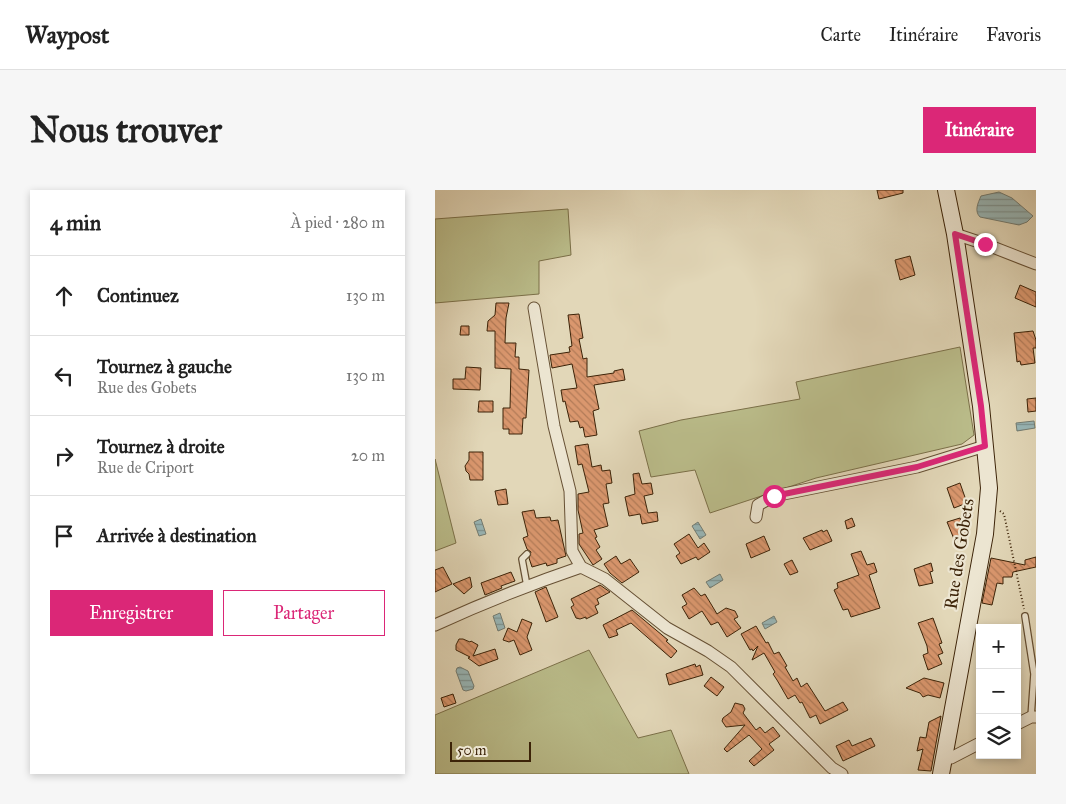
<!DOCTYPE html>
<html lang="fr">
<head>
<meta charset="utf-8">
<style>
  :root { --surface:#fff; --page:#f6f6f6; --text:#222; --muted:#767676; --line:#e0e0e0; --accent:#db2777 }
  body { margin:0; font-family:"IM FELL Great Primer",serif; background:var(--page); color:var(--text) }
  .controls { position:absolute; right:15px; bottom:15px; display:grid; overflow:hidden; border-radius:0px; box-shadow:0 2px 8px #0003 }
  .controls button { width:45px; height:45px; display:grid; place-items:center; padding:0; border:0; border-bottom:1px solid var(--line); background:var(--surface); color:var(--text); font:25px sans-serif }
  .scale { position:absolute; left:15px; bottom:12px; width:81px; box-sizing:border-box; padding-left:5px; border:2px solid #3c2308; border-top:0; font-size:14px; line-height:18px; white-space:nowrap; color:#3c2308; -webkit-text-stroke:4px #ece5d1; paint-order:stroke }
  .stop { position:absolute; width:15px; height:15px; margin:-11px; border:4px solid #db2777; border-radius:50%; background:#fff }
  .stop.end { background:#db2777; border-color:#fff; box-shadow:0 1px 5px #0008 }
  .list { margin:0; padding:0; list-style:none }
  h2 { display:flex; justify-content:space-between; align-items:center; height:65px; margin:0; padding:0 20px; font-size:21px }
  h2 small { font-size:16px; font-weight:400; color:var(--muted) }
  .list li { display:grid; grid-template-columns:32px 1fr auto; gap:15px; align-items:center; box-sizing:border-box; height:80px; padding:0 20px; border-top:1px solid var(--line) }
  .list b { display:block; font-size:19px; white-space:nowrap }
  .list p { margin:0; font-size:16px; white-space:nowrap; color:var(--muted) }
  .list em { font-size:16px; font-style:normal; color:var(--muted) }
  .actions { display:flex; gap:10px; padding:15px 20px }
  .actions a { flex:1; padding:11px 0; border:1px solid var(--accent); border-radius:0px; text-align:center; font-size:18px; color:var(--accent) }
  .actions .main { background:var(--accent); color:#fff }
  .icon { flex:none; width:28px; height:28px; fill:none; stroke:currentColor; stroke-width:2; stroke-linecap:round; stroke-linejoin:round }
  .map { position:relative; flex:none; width:601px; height:584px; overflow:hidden; border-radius:0px }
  header { display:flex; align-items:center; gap:30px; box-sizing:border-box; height:70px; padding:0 25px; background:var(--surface); border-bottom:1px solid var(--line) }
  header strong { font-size:24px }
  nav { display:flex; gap:28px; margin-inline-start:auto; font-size:18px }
  .intro { display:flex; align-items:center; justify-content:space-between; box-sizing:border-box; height:120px; padding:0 30px }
  h1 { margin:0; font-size:35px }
  .button { padding:12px 22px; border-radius:0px; background:var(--accent); color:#fff; font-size:18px; font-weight:700 }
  main { display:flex; gap:30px; padding:0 30px }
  aside { flex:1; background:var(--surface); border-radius:0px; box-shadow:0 2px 8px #0003 }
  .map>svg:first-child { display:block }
</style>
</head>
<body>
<header>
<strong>Waypost</strong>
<nav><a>Carte</a><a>Itinéraire</a><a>Favoris</a></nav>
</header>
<div class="intro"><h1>Nous trouver</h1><a class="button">Itinéraire</a></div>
<main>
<aside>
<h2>4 min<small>À pied · 280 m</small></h2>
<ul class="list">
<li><svg class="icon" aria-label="ahead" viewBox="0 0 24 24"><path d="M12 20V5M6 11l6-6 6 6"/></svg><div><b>Continuez</b></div><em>130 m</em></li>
<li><svg class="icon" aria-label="left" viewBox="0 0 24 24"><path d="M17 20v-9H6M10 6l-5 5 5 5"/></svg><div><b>Tournez à gauche</b><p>Rue des Gobets</p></div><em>130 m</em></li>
<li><svg class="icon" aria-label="right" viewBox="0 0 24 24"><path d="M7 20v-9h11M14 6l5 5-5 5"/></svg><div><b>Tournez à droite</b><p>Rue de Criport</p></div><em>20 m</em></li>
<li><svg class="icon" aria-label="arrive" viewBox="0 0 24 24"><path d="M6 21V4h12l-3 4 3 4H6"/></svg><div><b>Arrivée à destination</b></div></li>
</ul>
<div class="actions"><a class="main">Enregistrer</a><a>Partager</a></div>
</aside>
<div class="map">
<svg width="601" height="584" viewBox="0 0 601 584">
  <defs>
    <pattern id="water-rules" width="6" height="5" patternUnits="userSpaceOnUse" patternTransform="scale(1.25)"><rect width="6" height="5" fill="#98b7b8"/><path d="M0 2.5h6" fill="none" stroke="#7d9494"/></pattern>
    <pattern id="building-back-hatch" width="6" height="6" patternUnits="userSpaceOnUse" patternTransform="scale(1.25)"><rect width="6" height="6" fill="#da976e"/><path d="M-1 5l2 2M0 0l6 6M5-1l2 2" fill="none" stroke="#b27b58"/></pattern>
  </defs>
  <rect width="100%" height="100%" fill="#e2d7b8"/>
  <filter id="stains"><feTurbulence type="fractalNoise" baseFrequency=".004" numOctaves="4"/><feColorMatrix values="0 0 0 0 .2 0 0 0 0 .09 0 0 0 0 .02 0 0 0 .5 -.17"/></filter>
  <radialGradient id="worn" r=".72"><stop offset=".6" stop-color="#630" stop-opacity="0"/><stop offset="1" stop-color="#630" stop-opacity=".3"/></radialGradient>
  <path fill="#babc8a" stroke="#7b7049" d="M133 19 136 65 104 71V104L0 113V29Z
    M525 157 539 245 527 254 381 288 275 323 260 280 216 287 204 241 246 230 365 209 361 192Z
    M0 269 21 353 0 361Z
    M154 460 203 548 236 540 254 584H0V525Z"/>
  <path fill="url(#water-rules)" stroke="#737c72" d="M564 2 577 8 598 26 592 32 584 35 545 27C539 21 543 13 546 6Z
    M599 231 600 238 582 241 581 233Z
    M46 329 51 344 44 346 39 332Z
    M263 332 271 345 265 349 257 336Z
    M285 384 288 390 275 398 271 392Z
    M65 423 70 438 63 441 58 426Z
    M339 426 342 432 330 439 327 433Z
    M25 477 33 481 39 496 38 499 31 501 28 500 21 481 22 478Z"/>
  <path fill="url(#building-back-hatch)" stroke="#3c2308" d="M442 0H468V3L444 9Z
    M475 66 480 85 465 90 460 70Z
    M585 95 601 102V117L580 108Z
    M61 113H74L71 128 70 153H81L80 167H84V179L94 180 91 228H88L87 244H74V239H68V218H75L76 179 60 178V141H52L53 131 60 125Z
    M144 124 148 148 144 149 148 169 152 168V187L179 183V181L188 179 190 190 159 195 164 219 158 221 162 245 150 247 148 237 145 238 143 231 135 232 130 211 128 212 126 200 142 198 137 174 117 178 115 165 135 162 134 157 137 156 133 125Z
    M26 136H34V145H25Z
    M598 141 601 150V158H598L600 173 586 175 585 171 582 172 579 143Z
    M31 177 46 178 45 200 18 199V189H30Z
    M601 208V221L593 222 592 209Z
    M44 211H58V222H43Z
    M153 254 157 277 166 275 167 281 175 280 177 293 171 294 174 313 168 314 173 336 159 340 162 347 160 348 165 357 161 360 167 369 158 375 144 354V344L148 343 143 320V304L154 302 147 274 143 275 140 256Z
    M34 262H48V290H35L34 284 31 281 30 276 34 270Z
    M204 283 207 294 216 293 218 304 209 306 213 323 222 322 223 331 207 334 205 324 194 326 190 307 200 304 198 284Z
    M525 293 532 313 519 318 512 298Z
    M71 299 73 314 63 315 60 301Z
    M99 320 101 328 115 327 116 331 123 330 131 366 122 369V373L112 376 111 373 97 377 94 368 96 362 92 359 88 348 93 346 87 322Z
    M417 328 420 336 412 339 410 331Z
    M525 328 532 345 519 349 512 332Z
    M387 340 388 342 392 340 397 351 375 360 368 348Z
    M254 344 263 358 269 353 275 362 263 370 261 367 246 374 241 366 245 363 239 354Z
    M329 346 335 360 316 368 311 354Z
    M426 361 432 375 439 373 442 382 434 385 445 418 416 427 413 419 408 420 399 400 403 398 402 393 424 385 416 364Z
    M181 366 186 374 195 369 204 382 187 393 175 383 169 374Z
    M601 367V377L578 382 577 387H568V394L562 393 557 415 547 413 556 368 590 375V370Z
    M357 370 363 382 355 385 349 374Z
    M496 373 498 381 495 382 498 393 484 396 479 379Z
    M8 377 17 394 0 402V380Z
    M76 382 80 391 66 396 67 398 50 405 46 393Z
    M35 387 37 397 29 404 18 394Z
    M165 395 175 402 162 409 164 414 160 416 163 423 151 429V427L145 429 141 428 136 417 139 415 136 409Z
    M111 397 123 427 111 432 100 402Z
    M259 398 266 406 270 404 282 424 291 418 300 421 303 427 299 429 306 438 292 447 283 432 276 435 267 421 254 429 247 417 252 414 247 405Z
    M197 420 233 450 231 451 242 461 236 468 196 433 181 440 183 445 174 448 168 435Z
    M498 428 507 453 504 454 508 463 503 465 507 474 493 480 488 465 493 463 492 456 483 433Z
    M87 429 97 433 92 447 97 460 85 465 79 450 74 452 68 450 73 438 82 442Z
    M321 436 331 453 333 452 339 464 344 462 352 476 350 477 358 491 362 488 366 497 372 493 390 521 408 512 413 520 385 534 381 525 375 528 367 512 365 513 360 505 353 509 342 490 338 484 340 482 329 463 317 470 323 456 318 461 317 459 315 460 306 444Z
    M24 449H28L35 452 36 451 43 455 38 466 60 459 63 469 44 476 33 468 35 467 21 460V455Z
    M260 474 261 477 265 475 268 485 234 495 231 484Z
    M276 487 289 497 282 506 269 496Z
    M489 488 509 493 505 508 493 505 488 507 485 503 471 498Z
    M18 504 21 513 9 517 6 508Z
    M300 513 308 515 310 519 308 523 321 540 325 537 330 543 338 537 345 546 334 554 339 560 319 576 314 571 327 559 314 545 292 562 289 559 310 535 291 537 287 531 288 528 296 522Z
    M506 526 496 581 483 580 488 559 482 561 485 547 491 548 494 532Z
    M436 548 440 556 408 571 401 556 414 550 417 556Z"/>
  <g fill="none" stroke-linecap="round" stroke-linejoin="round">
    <g stroke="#665034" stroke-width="8">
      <path id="lane" d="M92 396 87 369 92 364
        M590 426 599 484 596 527"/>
    </g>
    <g stroke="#665034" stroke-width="13">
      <path id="street" d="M520 44 550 54 601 74
        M99 118 119 236 135 301 137 361 146 377 170 389 232 438 273 461 296 477 397 578 407 584
        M321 327 323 315 339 306 482 277 550 256
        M0 435C48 413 96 394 146 377
        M582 534 596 527H601
        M509 567 516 568 545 553"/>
    </g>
    <g stroke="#3c2308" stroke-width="18">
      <path id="secondary" d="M506 584 550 344 554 298 546 216 520 44 511 0"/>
    </g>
    <path stroke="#3c2308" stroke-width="2" stroke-dasharray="1 2.5" stroke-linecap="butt" d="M565 321 569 324 589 419"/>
    <use href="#lane" stroke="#ece5d1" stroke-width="5.5"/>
    <use href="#street" stroke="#ece5d1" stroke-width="11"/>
    <use href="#secondary" stroke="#ece5d1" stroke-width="16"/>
  </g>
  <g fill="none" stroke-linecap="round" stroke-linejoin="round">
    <path stroke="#db2777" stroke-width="6" d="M339 306 482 277 550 256 546 216 520 44 550 54"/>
  </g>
  <g text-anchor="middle" stroke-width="4.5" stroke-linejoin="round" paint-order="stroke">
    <g font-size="18" fill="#3c2308" stroke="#ece5d1">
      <text transform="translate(524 364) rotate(-81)" y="6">Rue des Gobets</text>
    </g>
  </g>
  <rect width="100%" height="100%" filter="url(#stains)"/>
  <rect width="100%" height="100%" fill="url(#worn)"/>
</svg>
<div class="controls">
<button>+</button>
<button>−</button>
<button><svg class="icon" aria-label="layers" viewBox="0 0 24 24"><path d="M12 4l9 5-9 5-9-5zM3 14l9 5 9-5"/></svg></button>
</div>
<div class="scale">50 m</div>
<div class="stop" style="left:339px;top:306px"></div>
<div class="stop end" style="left:550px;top:54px"></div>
</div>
</main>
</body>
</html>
